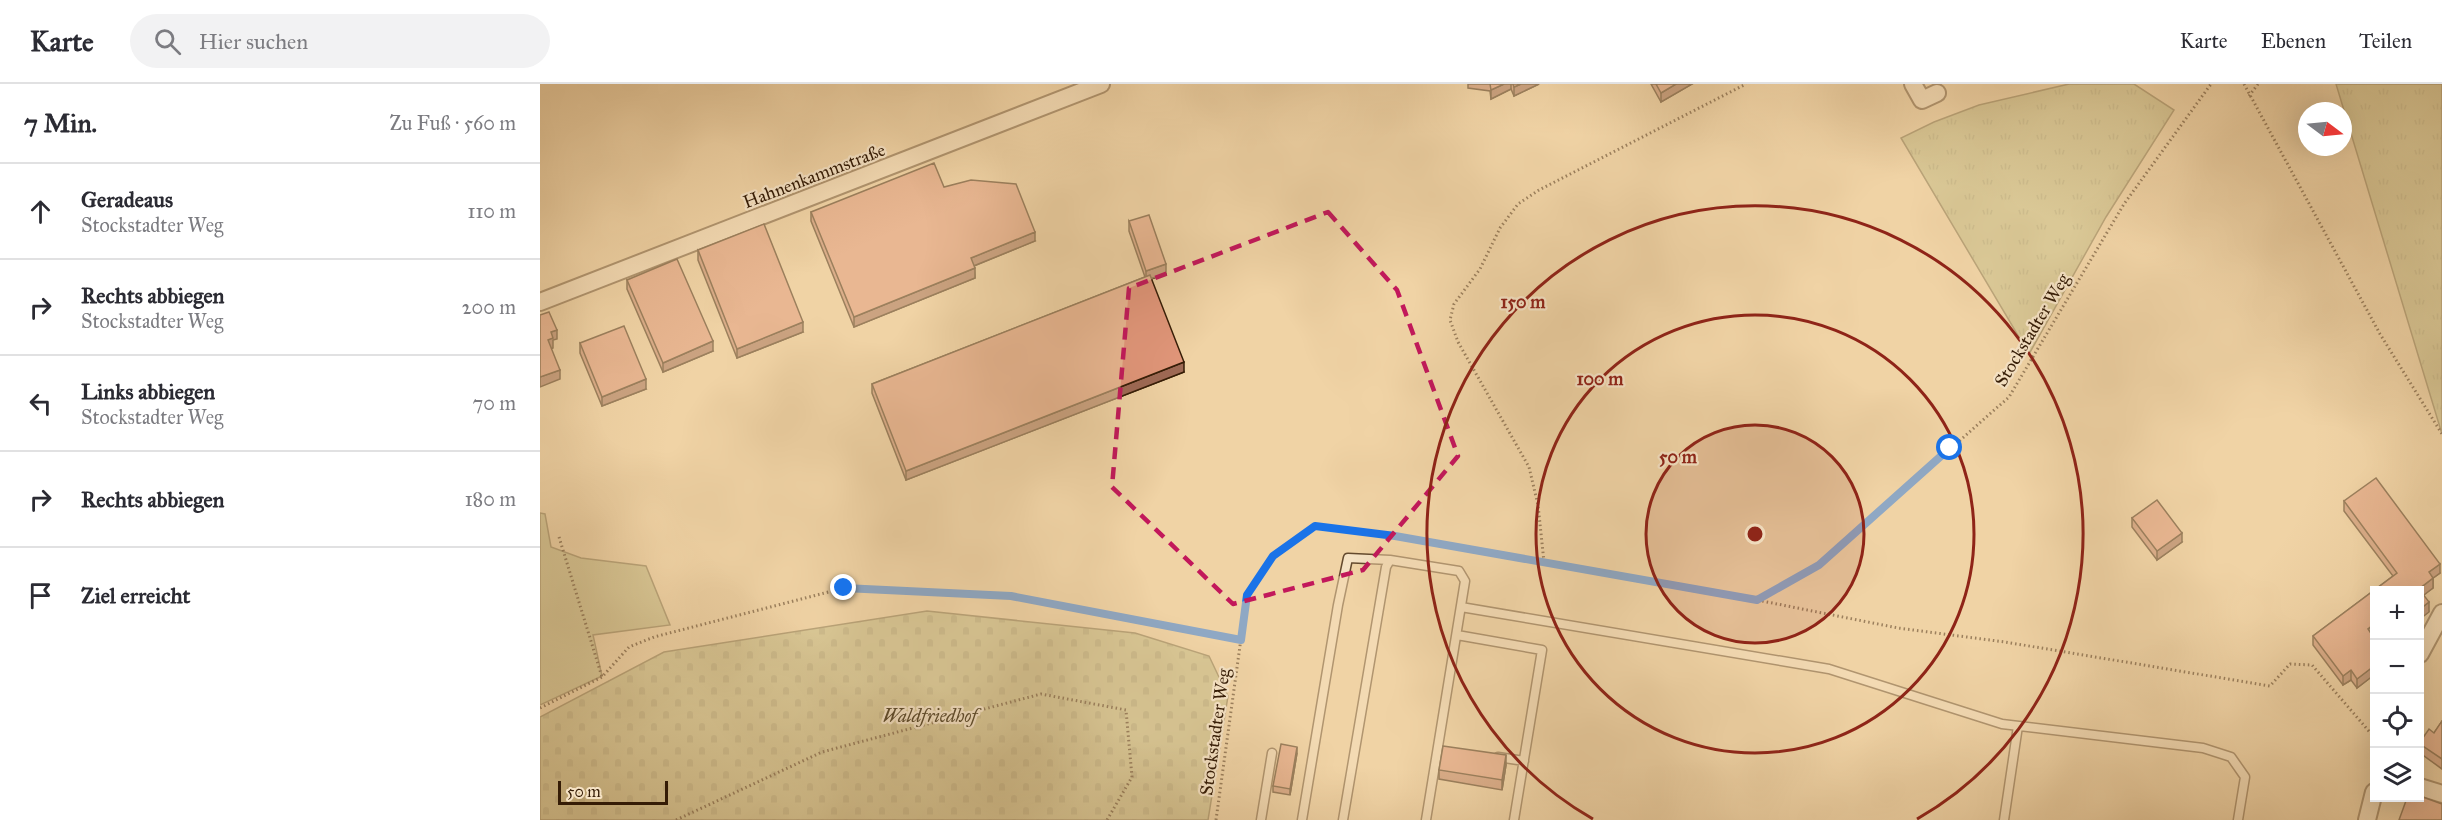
<!DOCTYPE html>
<html lang="de">
<head>
<meta charset="utf-8">
<style>
  :root { --surface:#fff; --page:#f2f2f3; --text:#2b2b33; --muted:#7c7c81; --line:#e1e1e2 }
  body { margin:0; font-family:"IM FELL Great Primer",serif; background:var(--page); color:var(--text) }
  .controls { position:absolute; right:18px; bottom:18px; display:grid; overflow:hidden; border-radius:0px; box-shadow:0 6px 24px #0002 }
  .controls button { width:54px; height:54px; display:grid; place-items:center; padding:0; border:0; border-bottom:2px solid var(--line); background:var(--surface); color:var(--text); font:30px sans-serif }
  .compass { position:absolute; left:1758px; top:18px; width:54px; height:54px; border-radius:50%; background:var(--surface); box-shadow:0 6px 24px #0002; rotate:106deg }
  .scale { position:absolute; left:18px; bottom:15px; width:110px; box-sizing:border-box; padding-left:6px; border:3px solid #351c06; border-top:0; font-size:16px; line-height:21px; white-space:nowrap; color:#351c06; -webkit-text-stroke:4px #f5e2c4; paint-order:stroke }
  .stop { position:absolute; width:18px; height:18px; margin:-14px; border:4px solid #1a73e8; border-radius:50%; background:#fff }
  .stop.end { background:#1a73e8; border-color:#fff; box-shadow:0 2px 6px #0008 }
  .list { margin:0; padding:0; list-style:none }
  h2 { display:flex; justify-content:space-between; align-items:center; height:78px; margin:0; padding:0 24px; font-size:26px }
  h2 small { font-size:20px; font-weight:400; color:var(--muted) }
  .list li { display:grid; grid-template-columns:39px 1fr auto; gap:18px; align-items:center; box-sizing:border-box; height:96px; padding:0 24px; border-top:2px solid var(--line) }
  .list b { display:block; font-size:22px; white-space:nowrap }
  .list p { margin:0; font-size:20px; white-space:nowrap; color:var(--muted) }
  .list em { font-size:20px; font-style:normal; color:var(--muted) }
  .icon { flex:none; width:33px; height:33px; fill:none; stroke:currentColor; stroke-width:2; stroke-linecap:round; stroke-linejoin:round }
  .map { position:relative; flex:none; width:1902px; height:736px; overflow:hidden }
  header { display:flex; align-items:center; gap:36px; box-sizing:border-box; height:84px; padding:0 30px; background:var(--surface); border-bottom:2px solid var(--line) }
  header strong { font-size:28px }
  nav { display:flex; gap:33px; margin-inline-start:auto; font-size:21px }
  .search { width:420px; height:54px; background:var(--page); display:flex; align-items:center; gap:15px; box-sizing:border-box; padding:0 21px; border-radius:33px; color:var(--muted); font-size:22px }
  main { display:flex }
  aside { flex:1; background:var(--surface) }
  .map>svg:first-child { display:block }
</style>
</head>
<body>
<header>
<strong>Karte</strong>
<div class="search"><svg class="icon" aria-label="search" viewBox="0 0 24 24"><circle cx="10" cy="10" r="6"/><path d="M15 15l6 6"/></svg>Hier suchen</div>
<nav><a>Karte</a><a>Ebenen</a><a>Teilen</a></nav>
</header>
<main>
<aside>
<h2>7 Min.<small>Zu Fuß · 560 m</small></h2>
<ul class="list">
<li><svg class="icon" aria-label="ahead" viewBox="0 0 24 24"><path d="M12 20V5M6 11l6-6 6 6"/></svg><div><b>Geradeaus</b><p>Stockstadter Weg</p></div><em>110 m</em></li>
<li><svg class="icon" aria-label="right" viewBox="0 0 24 24"><path d="M7 20v-9h11M14 6l5 5-5 5"/></svg><div><b>Rechts abbiegen</b><p>Stockstadter Weg</p></div><em>200 m</em></li>
<li><svg class="icon" aria-label="left" viewBox="0 0 24 24"><path d="M17 20v-9H6M10 6l-5 5 5 5"/></svg><div><b>Links abbiegen</b><p>Stockstadter Weg</p></div><em>70 m</em></li>
<li><svg class="icon" aria-label="right" viewBox="0 0 24 24"><path d="M7 20v-9h11M14 6l5 5-5 5"/></svg><div><b>Rechts abbiegen</b></div><em>180 m</em></li>
<li><svg class="icon" aria-label="arrive" viewBox="0 0 24 24"><path d="M6 21V4h12l-3 4 3 4H6"/></svg><div><b>Ziel erreicht</b></div></li>
</ul>
</aside>
<div class="map">
<svg width="1902" height="736" viewBox="0 0 1902 736">
  <defs>
    <pattern id="grass-tufts" width="24" height="20" patternUnits="userSpaceOnUse" patternTransform="scale(1.5)"><rect width="24" height="20" fill="#bebb83"/><path d="M3 7l-1-3M5 7V3M7 7l1-3M15 17l-1-3M17 17v-4M19 17l1-3" fill="none" stroke="#a4a070"/></pattern>
    <pattern id="cemetery-stones" width="16" height="16" patternUnits="userSpaceOnUse" patternTransform="scale(1.5)"><rect width="16" height="16" fill="#bebb83"/><path d="M2 7V4a2 2 0 0 1 4 0v3zM10 15v-3a2 2 0 0 1 4 0v3z" fill="#a4a070"/></pattern>
  </defs>
  <rect width="100%" height="100%" fill="#f0d3a5"/>
  <filter id="stains"><feTurbulence type="fractalNoise" baseFrequency=".00333" numOctaves="4"/><feColorMatrix values="0 0 0 0 .2 0 0 0 0 .09 0 0 0 0 .02 0 0 0 .5 -.17"/></filter>
  <radialGradient id="worn" r=".72"><stop offset=".6" stop-color="#630" stop-opacity="0"/><stop offset="1" stop-color="#630" stop-opacity=".3"/></radialGradient>
  <path fill="url(#grass-tufts)" stroke="#7a6c44" stroke-width="1.5" d="M1529 0H1594L1634 26 1566 133 1489 270 1361 54 1394 38 1439 21Z
    M1796 0H1902V350Z"/>
  <path fill="url(#cemetery-stones)" stroke="#7a6c44" stroke-width="1.5" d="M387 527 595 549 669 572 688 612 668 736H0V633L124 568Z"/>
  <path fill="#bebb83" stroke="#7a6c44" stroke-width="1.5" d="M0 429 5 430 11 463 41 474 106 482 130 541 53 551 62 592 0 621Z"/>
  <g fill="none" stroke-linecap="round" stroke-linejoin="round">
    <g stroke="#644a2e" stroke-width="11">
      <path id="lane" d="M921 523 1289 585 1462 640 1663 664 1691 673 1705 693 1698 736
        M917 551 1002 566 974 736
        M958 673 984 677
        M721 736 732 669
        M762 736 798 521 808 474 850 476
        M803 736 846 483 850 476 919 487 925 497 886 736
        M1464 736 1478 642"/>
    </g>
    <g stroke="#644a2e" stroke-width="20">
      <path id="street" d="M1373 0 1382 16 1397 9
        M0 218 561 0
        M1880 570 1902 529
        M1880 703 1902 710
        M1827 736 1834 708"/>
    </g>
    <path stroke="#351c06" stroke-width="3" stroke-dasharray="1.5 3" stroke-linecap="butt" d="M1704 0 1840 250 1902 350
      M1709 12 1718 0
      M19 453 62 593
      M1004 478 998 421 989 383 918 258 910 236 914 220 940 185 960 144 978 120 999 106 1206 0
      M1219 515 1279 481 1469 313 1584 120 1671 0
      M0 624 62 593 89 563 114 553 304 504 472 512 701 556
      M136 736 282 668 501 610 586 626 592 693 567 736
      M676 736 707 511 733 472 775 443 855 452 1217 516 1358 544 1465 558 1730 602 1750 580 1772 581 1834 653"/>
    <use href="#lane" stroke="#f5e2c4" stroke-width="8"/>
    <use href="#street" stroke="#f5e2c4" stroke-width="16"/>
  </g>
  <path fill="#c28169" stroke="#351c06" stroke-width="1.5" d="M928 0H999L974 12 971 5 951 15 950 7 928 4Z
    M1111 0H1152L1121 18Z
    M404 103 495 157 434 182 435 194 314 243 271 137V128Z
    M589 137 626 190 611 195 644 288 366 396 332 309V300L605 193 589 147Z
    M158 166 263 248 197 274 158 176Z
    M87 196 173 267 123 288 87 205Z
    M40 259 106 305 62 322 40 269Z
    M1804 417 1900 489 1893 494V504L1883 511 1889 528 1880 507H1834V549L1832 551 1834 554V591L1817 604 1811 596 1803 601 1773 561V552L1853 492 1804 427Z
    M1592 434 1642 458 1617 476 1592 443Z
    M1902 637V685L1880 669V658L1894 649Z
    M757 669 750 711 733 708V702Z
    M966 681 962 706 899 695V686Z"/>
  <path fill="#9e6955" stroke="#351c06" stroke-width="1.5" d="M964 0H971V5L951 15V6Z
    M981 0H999L974 12V3Z
    M1136 0H1152L1121 18V9Z
    M495 148V157L431 183V174Z
    M626 180V190L606 196V187Z
    M435 184V194L314 243V233Z
    M263 238V248L197 274V265Z
    M17 246V255L13 256V264L8 266V256L11 248Z
    M173 257V267L123 288V279Z
    M644 278V288L366 396V387Z
    M20 286V295L0 303V293Z
    M106 295V305L62 322V313Z
    M1642 449V458L1617 476V467Z
    M1900 480V489L1889 497V488Z
    M1893 494V504L1880 514 1879 505Z
    M1889 518V528L1880 535V525Z
    M1834 540V549L1828 554V545Z
    M1834 582V591L1817 604V595Z
    M1811 586V596L1803 601V592Z
    M757 663V669L750 711V705Z
    M966 671V681L962 706V696Z"/>
  <path fill="#e1967a" stroke="#351c06" stroke-width="1.5" d="M950 0H964L951 6Z
    M973 0H981L974 3Z
    M1116 0H1136L1121 9Z
    M394 79 404 103 431 96 476 100 495 148 431 174 435 184 314 233 271 128Z
    M609 131 626 180 606 187 589 137Z
    M224 140 263 238 197 265 158 166Z
    M137 175 173 257 123 279 87 196Z
    M610 191 644 278 366 387 332 300Z
    M9 228 17 246 11 248 13 254 8 256 20 286 0 293V231Z
    M84 242 106 295 62 313 40 259Z
    M1836 394 1900 480 1889 488 1893 494 1879 505 1889 518 1880 525V507H1834V540L1828 545 1834 554V582L1817 595 1811 586 1803 592 1773 552 1857 489 1804 417Z
    M1617 416 1642 449 1617 467 1592 434Z
    M1902 637V675L1880 660V658L1889 645 1894 649Z
    M741 660 757 663 750 705 733 702Z
    M903 662 966 671 962 696 899 686Z
    M1880 712 1902 720V736H1859L1867 714H1880Z"/>
  <g fill="none" stroke-linecap="round" stroke-linejoin="round">
    <path stroke="#1a73e8" stroke-width="8" d="M304 504 471 512 701 556 707 511 733 472 775 442 855 452 1217 516 1279 481 1410 364"/>
  </g>
  <path d="M0 0H1902V736H0ZM788 128 857 206 918 372 823 486 693 520 572 403 589 204Z" fill="#f0d3a5" fill-opacity=".55" fill-rule="evenodd"/>
  <path fill="none" stroke="#c2185b" stroke-width="4.5" stroke-dasharray="12 8" stroke-linejoin="round" d="M788 128 857 206 918 372 823 486 693 520 572 403 589 204Z"/>
  <circle cx="1215" cy="450" r="109" fill="#8f2418" fill-opacity=".12"/>
  <g fill="none" stroke="#8f2418" stroke-width="3">
    <circle cx="1215" cy="450" r="109"/>
    <circle cx="1215" cy="450" r="219"/>
    <path d="M1053 735A328 328 0 1 1 1377 735"/>
  </g>
  <g text-anchor="middle" stroke-width="4.5" stroke-linejoin="round" paint-order="stroke">
    <g font-size="18" fill="#351c06" stroke="#f5e2c4">
      <text transform="translate(274 92) rotate(-21)" y="6">Hahnenkammstraße</text>
      <text transform="translate(1492 246) rotate(-59)" y="6">Stockstadter Weg</text>
      <text transform="translate(675 648) rotate(-82)" y="6">Stockstadter Weg</text>
    </g>
    <g font-size="18" font-style="italic" fill="#5e4c2c" stroke="#f5e2c4">
      <text x="390" y="638">Waldfriedhof</text>
    </g>
  </g>
  <circle cx="1215" cy="450" r="9" fill="#8f2418" stroke="#f5e2c4" stroke-width="3"/>
  <g font-size="18" text-anchor="middle" font-weight="bold" fill="#8f2418" stroke="#f5e2c4" stroke-width="4.5" stroke-linejoin="round" paint-order="stroke">
    <text x="983" y="224">150 m</text>
    <text x="1060" y="301">100 m</text>
    <text x="1138" y="379">50 m</text>
  </g>
  <rect width="100%" height="100%" filter="url(#stains)"/>
  <rect width="100%" height="100%" fill="url(#worn)"/>
</svg>
<div class="controls">
<button>+</button>
<button>−</button>
<button><svg class="icon" aria-label="locate" viewBox="0 0 24 24"><circle cx="12" cy="12" r="6"/><path d="M12 2v4M12 18v4M2 12h4M18 12h4"/></svg></button>
<button><svg class="icon" aria-label="layers" viewBox="0 0 24 24"><path d="M12 4l9 5-9 5-9-5zM3 14l9 5 9-5"/></svg></button>
</div>
<svg class="compass" viewBox="-18 -18 36 36"><path d="M0-13l5 13h-10z" fill="#e53935"/><path d="M0 13l5-13h-10z" fill="#7c7c81"/></svg>
<div class="scale">50 m</div>
<div class="stop" style="left:1410px;top:364px"></div>
<div class="stop end" style="left:304px;top:504px"></div>
</div>
</main>
</body>
</html>
